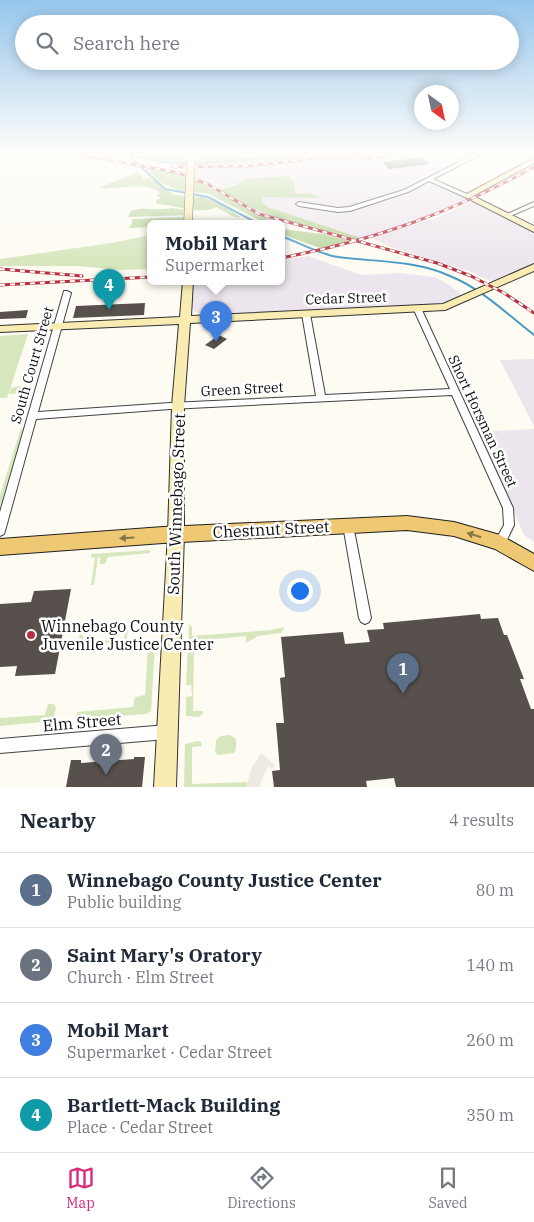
<!DOCTYPE html>
<html lang="en">
<head>
<meta charset="utf-8">
<style>
  :root { --surface:#fff; --page:#f6f6f7; --text:#1f2937; --muted:#747a83; --line:#e0e1e3; --accent:#db2777 }
  body { margin:0; font-family:"IBM Plex Serif",serif; background:var(--page); color:var(--text) }
  .compass { position:absolute; left:414px; top:85px; width:45px; height:45px; border-radius:50%; background:var(--surface); box-shadow:0 2px 12px #0003; rotate:147deg }
  .you { position:absolute; left:299px; top:590px; width:18px; height:18px; margin:-12px; border:4px solid #fff; border-radius:50%; background:#1a73e8; box-shadow:0 0 0 8px #1a73e833 }
  .badge { display:grid; place-items:center; width:32px; height:32px; border-radius:50%; background:var(--accent); color:#fff; font-size:16px; font-weight:700 }
  .pin { position:absolute; translate:-50% -41px; filter:drop-shadow(0 1px 2px #0008) }
  .pin::after { content:''; position:absolute; top:26px; width:18px; height:15px; background:inherit; clip-path:polygon(0 0,100% 0,50% 100%) }
  .popup { position:absolute; left:147px; top:220px; width:138px; height:65px; box-sizing:border-box; display:grid; place-content:center; border-radius:8px; background:var(--surface); filter:drop-shadow(0 1px 4px #0005); font-size:16px; white-space:nowrap; color:var(--muted) }
  .popup b { font-size:19px; color:var(--text) }
  .popup::after { content:''; position:absolute; left:50%; top:100%; margin-left:-10px; border:10px solid transparent; border-top-color:var(--surface) }
  .list { margin:0; padding:0; list-style:none }
  h2 { display:flex; justify-content:space-between; align-items:center; height:65px; margin:0; padding:0 20px; font-size:21px }
  h2 small { font-size:16px; font-weight:400; color:var(--muted) }
  .list li { display:grid; grid-template-columns:32px 1fr auto; gap:15px; align-items:center; box-sizing:border-box; height:75px; padding:0 20px; border-top:1px solid var(--line) }
  .list b { display:block; font-size:19px; white-space:nowrap }
  .list p { margin:0; font-size:16px; white-space:nowrap; color:var(--muted) }
  .list em { font-size:16px; font-style:normal; color:var(--muted) }
  .icon { flex:none; width:28px; height:28px; fill:none; stroke:currentColor; stroke-width:2; stroke-linecap:round; stroke-linejoin:round }
  .map { position:relative; flex:none; width:534px; height:787px; overflow:hidden }
  .search { position:absolute; background:var(--surface); box-shadow:0 2px 12px #0003; left:15px; right:15px; top:15px; height:55px; display:flex; align-items:center; gap:12px; box-sizing:border-box; padding:0 18px; border-radius:28px; color:var(--muted); font-size:19px }
  .sheet { height:365px; background:var(--surface) }
  nav { display:flex; justify-content:space-around; align-items:center; box-sizing:border-box; height:70px; border-top:1px solid var(--line); background:var(--surface); font-size:14px; color:var(--muted) }
  nav a { display:grid; justify-items:center; gap:2px }
  nav .on { color:var(--accent) }
  .map>svg:first-child { display:block }
</style>
</head>
<body>
<div class="map">
<svg width="534" height="787" viewBox="0 0 534 787">
  <rect width="100%" height="100%" fill="#fefbf3"/>
  <path fill="#ece5ed" d="M329 155H471L425 179 471 200 424 219 361 238 268 207 262 202 263 197H321L309 193 294 194 237 185 219 189 196 177V165L258 162Z
    M475 201 534 231V262L492 282 469 271 391 247 372 238 438 217Z
    M308 256 361 275 400 273 434 277 444 282 460 293 461 296 445 303 434 305 216 315H204L195 312 192 308V281H281V260Z
    M534 359V426L500 360Z
    M534 429V542L524 535 479 432Z"/>
  <path fill="#d6e7be" d="M151 235V269L123 270 76 266H0V259L111 243Z
    M46 333 27 393 9 394 11 388 27 385 40 345H34L38 334Z
    M28 334 7 398H0V336Z
    M21 428 24 429 0 508V495Z
    M150 550V553L108 557 105 564H100V557H98L94 585H91L95 558 91 557V554Z
    M189 624 192 627V636L271 630 285 627 281 633 258 636 246 643V636L205 640V650L194 651 193 711H203V713L199 717 186 716V697L192 696 191 685H186Z
    M128 630 125 650 124 642 82 645 80 653H77L79 636 81 634 83 636V642L124 639 126 631Z
    M155 645 151 711 146 714 76 719 77 712 133 707 135 697 145 695 148 646Z
    M48 704H53L56 707 53 721 0 726V718L45 715Z
    M230 735 236 739V749L234 753 218 755 215 752 216 740 221 736Z
    M198 741 201 742 202 746 192 747V784L247 782 246 787H184L185 744Z"/>
  <path fill="#bbd69f" d="M135 155H187V163L163 162Z
    M207 155H328L258 162 196 165 197 159Z
    M153 168 173 172 198 182 238 203 218 190 237 185 244 179 288 176 294 182 295 194 309 193 323 198 263 197 262 202 268 207 361 238 353 240 274 217 243 205 270 220 265 222 259 220 207 193 183 192 163 184 145 169Z
    M138 172 144 179 149 177 175 195 203 197 227 207 241 218 232 216 216 207C200 216 176 205 157 204L156 200 161 198 156 196 160 193C148 181 115 190 98 188Z
    M172 208 185 210V215L128 217 131 211C142 206 159 211 172 208Z
    M185 217 184 223H151V227L129 228 133 222 131 221 133 219Z
    M281 229 323 234 350 241 320 248 281 234Z"/>
  <path fill="#efeae1" d="M261 753 275 765 272 769 268 766 259 787H246L252 767Z"/>
  <g fill="none" stroke-linecap="round" stroke-linejoin="round">
    <path stroke="#479ac3" stroke-width="2" d="M130 155 164 162 188 164
      M129 156 165 189 208 197 257 223
      M194 164 302 155
      M281 236C298 242 321 255 338 257 375 262 415 260 450 276 482 289 507 314 534 335"/>
  </g>
  <path fill="#57504c" d="M422 157 430 164 389 169 382 162Z
    M145 303 144 315 73 318 76 306Z
    M28 310 26 318 0 319V312Z
    M219 335 227 339 214 349 205 345Z
    M71 589 55 674 15 676 17 666 0 667V604L31 602 34 591Z
    M480 614 481 619 498 618 504 635H507L524 679H520L531 709H534V787H396L394 778 366 781 367 787H274L272 771 280 770 276 723H284L280 678 285 677 281 637 343 632 345 644 370 642 367 630 384 629 383 623Z
    M134 757H145L142 787H66L71 760H81V763L134 759Z"/>
  <g fill="none" stroke-linecap="round" stroke-linejoin="round">
    <g stroke="#424242" stroke-width="2">
      <path id="street" d="M473 155H480L433 179 469 195V197H465L429 181 408 192 350 211 338 212 299 206 296 204 299 202 338 208 349 207 404 190Z
        M534 202V206L510 216 505 215Z
        M64 291H67L71 293 38 412 170 403 316 396 302 314 306 312 310 314 325 395 450 389 414 310 418 308H421L513 508 514 525 504 546 500 548 496 546 494 543 504 525 503 508 452 395 170 409 36 419 5 531 4 534 0 536V512Z
        M348 520 352 522 353 525 371 618 369 622 365 624 361 622 359 618 343 525 344 522Z
        M167 725 172 727 174 732 172 737 167 739 0 753V739Z"/>
    </g>
    <g stroke="#313131" stroke-width="2">
      <path id="secondary" d="M534 158V163L473 196 534 226V232L463 196Z
        M534 264V271L445 310 190 323 184 406V534L176 787H154L168 534 172 406 179 324 0 332V326L180 317 183 281H193L191 316 443 304Z"/>
    </g>
    <g stroke="#202020" stroke-width="2">
      <path id="primary" d="M407 516 454 522 500 535 534 554V571L495 549 454 536 407 530 163 543 0 555V539L163 527Z"/>
    </g>
    <use href="#street" fill="#fff" fill-rule="evenodd"/>
    <use href="#secondary" fill="#f9ecb3" fill-rule="evenodd"/>
    <use href="#primary" fill="#eec873" fill-rule="evenodd"/>
    <g stroke="#b63140" stroke-width="3">
      <path id="rail" d="M74 155 123 162
        M343 158 370 155
        M363 159 395 155
        M116 161 179 173 207 184 259 214 437 263 471 276 504 293 534 313
        M173 167 246 166 350 155
        M281 258C375 240 451 213 534 167
        M0 269 82 276
        M0 285 151 277"/>
    </g>
    <use href="#rail" stroke="#fff" stroke-width="2" stroke-dasharray="5" stroke-linecap="butt"/>
    <g stroke="#313131" stroke-width="9" stroke-linecap="butt">
      <path id="secondary-bridge" d="M188 223 191 158"/>
    </g>
    <use href="#secondary-bridge" stroke="#f9ecb3" stroke-width="8"/>
  </g>
  <defs><path id="oneway-solid" d="M-6-.8H1V-3.2L6.5 0L1 3.2V.8H-6Z" transform="scale(1.25)"/></defs>
  <g fill="#8a7546">
    <use href="#oneway-solid" transform="translate(474 535) rotate(-162)"/>
    <use href="#oneway-solid" transform="translate(127 538) rotate(176)"/>
  </g>
  <linearGradient id="sky" x2="0" y2="1"><stop stop-color="#96c6ec"/><stop offset="0.58" stop-color="#fffdfa"/><stop offset="1" stop-color="#fffdfa" stop-opacity="0"/></linearGradient>
  <rect width="534" height="265" fill="url(#sky)"/>
  <circle fill="#b63140" stroke="#fff" stroke-width="2" cx="31" cy="635" r="5"/>
  <g text-anchor="middle" stroke-width="5" stroke-linejoin="round" paint-order="stroke">
    <g font-size="14" fill="#0f0f0f" stroke="#fff">
      <text transform="translate(346 298) rotate(-2)" y="5">Cedar Street</text>
      <text transform="translate(32 365) rotate(-74)" y="5">South Court Street</text>
      <text transform="translate(242 389) rotate(-3)" y="5">Green Street</text>
      <text transform="translate(483 421) rotate(65)" y="5">Short Horsman Street</text>
    </g>
    <g font-size="16" fill="#0f0f0f" stroke="#fff">
      <text transform="translate(176 504) rotate(-88)" y="6">South Winnebago Street</text>
      <text transform="translate(271 529) rotate(-3)" y="6">Chestnut Street</text>
      <text transform="translate(82 722) rotate(-5)" y="6">Elm Street</text>
    </g>
    <g font-size="16" fill="#0f0f0f" stroke="#fff" text-anchor="start">
      <text x="41" y="632">Winnebago County<tspan x="41" dy="18">Juvenile Justice Center</tspan></text>
    </g>
  </g>
</svg>
<svg class="compass" viewBox="-18 -18 36 36"><path d="M0-13l5 13h-10z" fill="#e53935"/><path d="M0 13l5-13h-10z" fill="#747a83"/></svg>
<div class="you"></div>
<div class="pin badge" style="left:403px;top:694px;background:#5c6f8a">1</div>
<div class="pin badge" style="left:106px;top:775px;background:#6b7280">2</div>
<div class="pin badge" style="left:216px;top:342px;background:#3f7fe0">3</div>
<div class="popup"><b>Mobil Mart</b>Supermarket</div>
<div class="pin badge" style="left:109px;top:310px;background:#0f9aa8">4</div>
<div class="search"><svg class="icon" aria-label="search" viewBox="0 0 24 24"><circle cx="10" cy="10" r="6"/><path d="M15 15l6 6"/></svg>Search here</div>
</div>
<section class="sheet">
<h2>Nearby<small>4 results</small></h2>
<ul class="list">
<li><span class="badge" style="background:#5c6f8a">1</span><div><b>Winnebago County Justice Center</b><p>Public building</p></div><em>80 m</em></li>
<li><span class="badge" style="background:#6b7280">2</span><div><b>Saint Mary's Oratory</b><p>Church · Elm Street</p></div><em>140 m</em></li>
<li><span class="badge" style="background:#3f7fe0">3</span><div><b>Mobil Mart</b><p>Supermarket · Cedar Street</p></div><em>260 m</em></li>
<li><span class="badge" style="background:#0f9aa8">4</span><div><b>Bartlett-Mack Building</b><p>Place · Cedar Street</p></div><em>350 m</em></li>
</ul>
</section>
<nav>
<a class="on"><svg class="icon" aria-label="map" viewBox="0 0 24 24"><path d="M3 6l6-2 6 2 6-2v14l-6 2-6-2-6 2zM9 4v14M15 6v14"/></svg>Map</a>
<a><svg class="icon" aria-label="directions" viewBox="0 0 24 24"><path d="M12 3l9 9-9 9-9-9zM9 14v-3h6M13 9l2 2-2 2"/></svg>Directions</a>
<a><svg class="icon" aria-label="saved" viewBox="0 0 24 24"><path d="M7 4h10v16l-5-4-5 4z"/></svg>Saved</a>
</nav>
</body>
</html>
